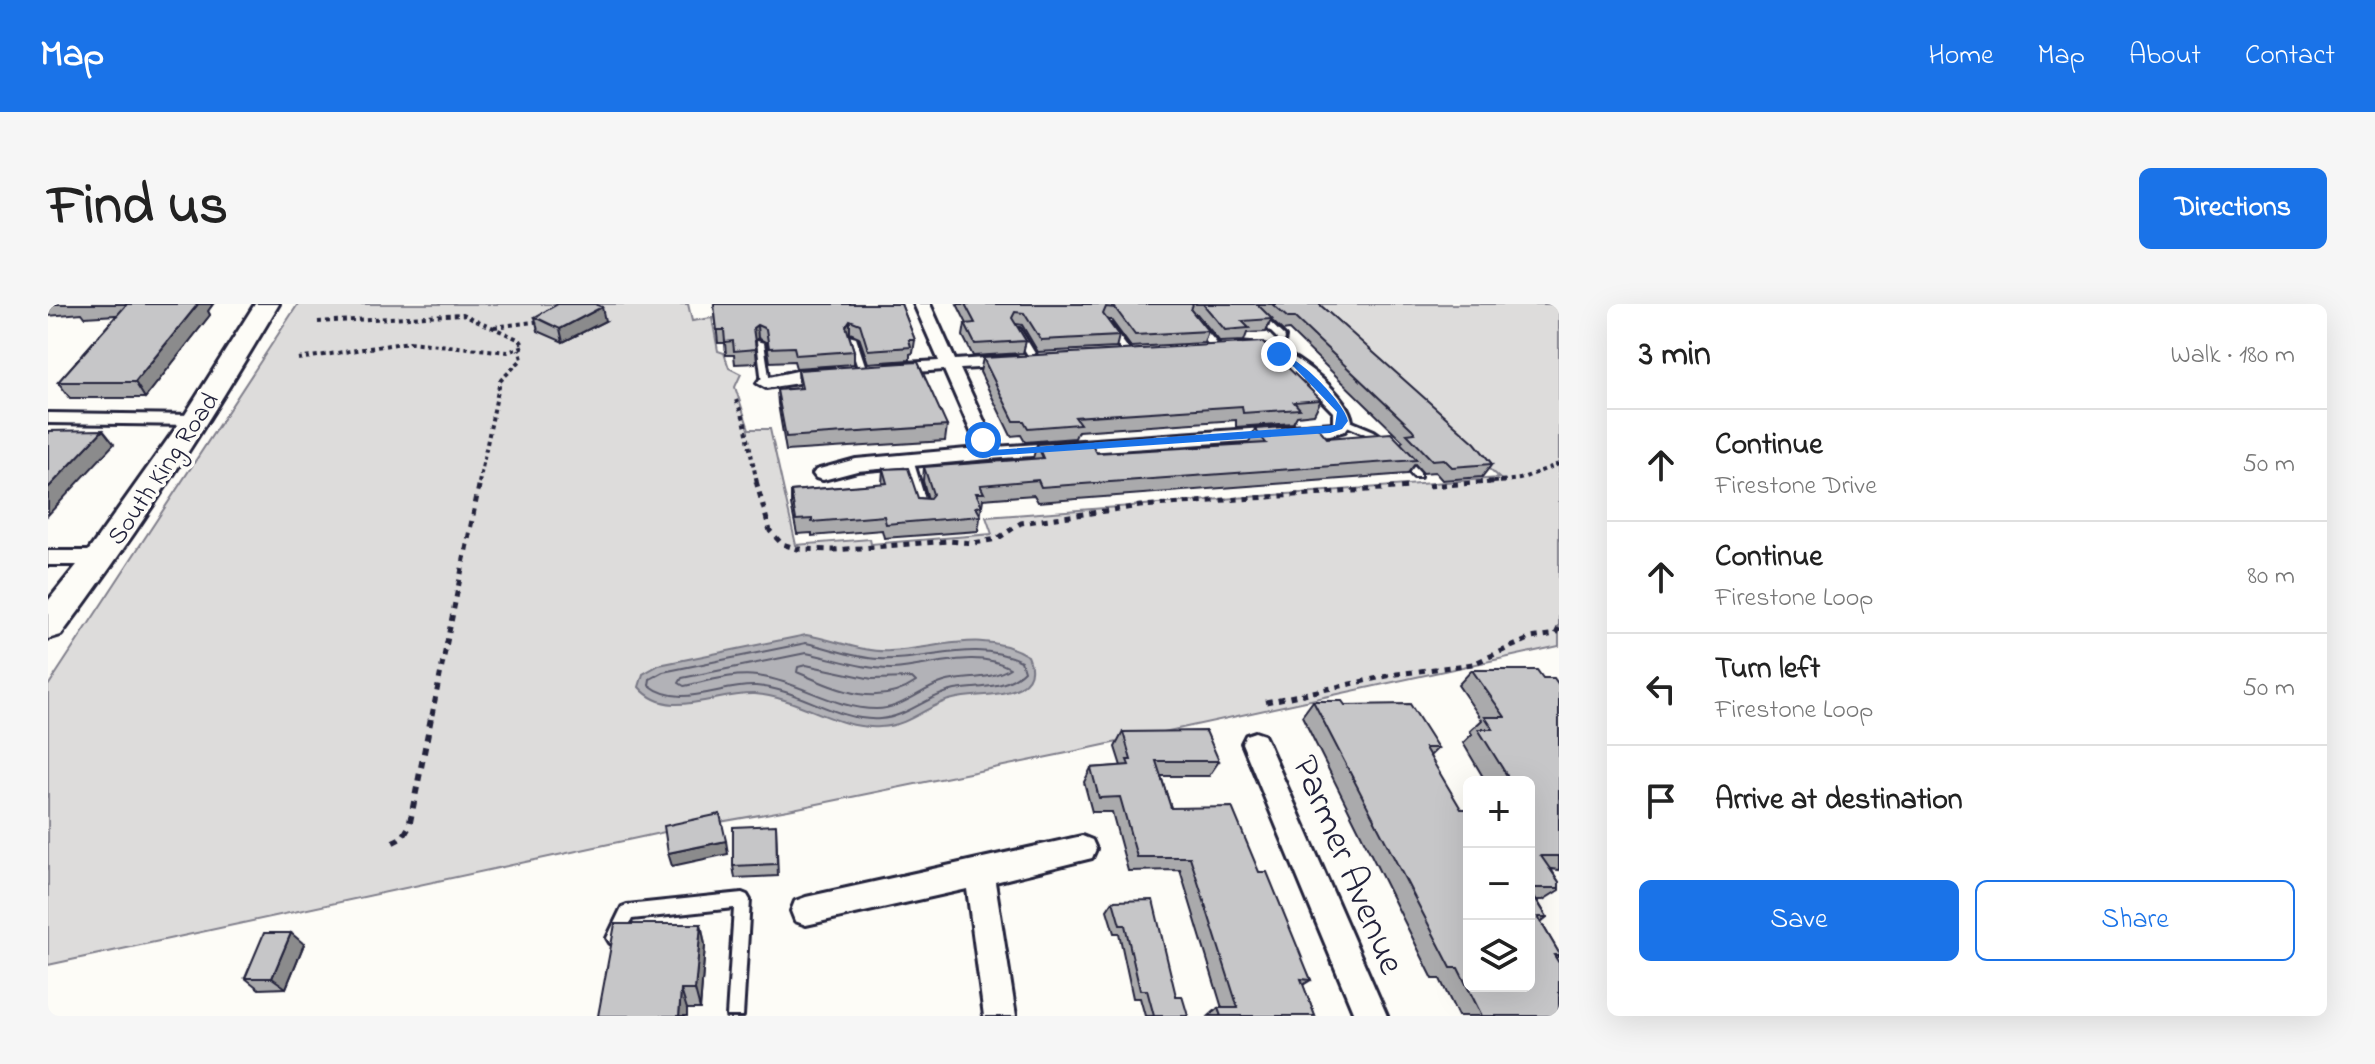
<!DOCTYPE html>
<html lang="en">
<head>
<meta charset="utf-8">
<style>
  :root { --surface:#fff; --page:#f6f6f6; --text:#222; --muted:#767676; --line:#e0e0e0; --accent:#1a73e8 }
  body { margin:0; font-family:"Indie Flower",sans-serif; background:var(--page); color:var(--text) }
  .controls { position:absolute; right:24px; bottom:24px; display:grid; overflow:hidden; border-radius:12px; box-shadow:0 8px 32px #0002 }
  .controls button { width:72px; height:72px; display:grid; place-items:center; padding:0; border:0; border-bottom:2px solid var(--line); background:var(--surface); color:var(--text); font:40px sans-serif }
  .stop { position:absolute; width:24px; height:24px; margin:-18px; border:6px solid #1a73e8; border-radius:50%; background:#fff }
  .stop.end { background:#1a73e8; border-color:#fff; box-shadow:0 2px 8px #0008 }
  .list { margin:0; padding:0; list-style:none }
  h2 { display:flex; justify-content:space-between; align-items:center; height:104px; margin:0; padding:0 32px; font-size:34px }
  h2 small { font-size:26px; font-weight:400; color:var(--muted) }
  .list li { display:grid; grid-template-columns:52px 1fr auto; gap:24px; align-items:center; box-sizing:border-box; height:112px; padding:0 32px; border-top:2px solid var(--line) }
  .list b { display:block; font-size:30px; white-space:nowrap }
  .list p { margin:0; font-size:26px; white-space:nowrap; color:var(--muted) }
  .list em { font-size:26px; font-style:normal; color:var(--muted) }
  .actions { display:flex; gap:16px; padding:24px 32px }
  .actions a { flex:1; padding:18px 0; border:2px solid var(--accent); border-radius:12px; text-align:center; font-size:28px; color:var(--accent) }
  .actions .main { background:var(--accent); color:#fff }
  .icon { flex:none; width:44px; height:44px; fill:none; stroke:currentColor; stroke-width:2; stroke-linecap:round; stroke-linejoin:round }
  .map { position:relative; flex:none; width:1511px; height:712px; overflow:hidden; border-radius:12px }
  header { display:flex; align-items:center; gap:48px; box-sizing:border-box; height:112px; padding:0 40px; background:var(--accent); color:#fff }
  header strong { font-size:38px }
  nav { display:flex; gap:44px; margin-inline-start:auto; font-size:28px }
  .intro { display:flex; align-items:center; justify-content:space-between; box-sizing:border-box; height:192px; padding:0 48px }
  h1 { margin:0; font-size:56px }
  .button { padding:20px 36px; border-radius:12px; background:var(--accent); color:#fff; font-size:28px; font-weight:700 }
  main { display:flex; gap:48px; padding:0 48px }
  aside { flex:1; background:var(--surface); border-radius:12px; box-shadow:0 8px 32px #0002 }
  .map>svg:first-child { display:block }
</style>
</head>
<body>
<header>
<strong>Map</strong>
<nav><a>Home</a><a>Map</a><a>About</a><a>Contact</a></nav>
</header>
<div class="intro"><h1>Find us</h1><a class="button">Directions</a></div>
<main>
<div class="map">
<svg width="1511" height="712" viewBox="0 0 1511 712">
  <rect width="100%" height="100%" fill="#fdfcf7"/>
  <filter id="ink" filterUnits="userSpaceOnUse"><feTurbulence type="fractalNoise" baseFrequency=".0125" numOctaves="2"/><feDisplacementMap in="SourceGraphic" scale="16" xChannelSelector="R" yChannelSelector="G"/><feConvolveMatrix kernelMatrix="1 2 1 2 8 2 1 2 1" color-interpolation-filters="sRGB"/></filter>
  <g filter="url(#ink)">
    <path fill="#dddcdb" stroke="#807f8b" stroke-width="2" d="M250 0H640L644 17 664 14 670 47 676 49 681 64 693 70 687 83 701 125H722L748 241 822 235 823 240 944 230 938 213 1451 174 1259 0H1511V342L1019 449 740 506 626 526 0 661V382Z"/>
    <path fill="#b2b2b7" stroke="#787885" stroke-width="2" d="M758 331C784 335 817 349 842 347 890 345 936 324 980 352 985 364 985 376 972 383 953 393 926 390 905 395 880 400 863 422 832 423 788 426 751 393 707 390 668 388 621 418 591 383L595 370 611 361Z"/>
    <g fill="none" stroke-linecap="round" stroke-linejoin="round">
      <path stroke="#5c5c6d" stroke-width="2" d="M758 339C782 344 806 354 831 355 881 358 925 334 973 357L976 367C957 386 931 382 907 386 880 391 860 413 832 415 788 418 752 385 708 382 672 380 633 406 601 381L602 375 615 368Z
        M758 349C785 354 817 366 845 365 882 363 928 344 962 364 942 377 918 372 896 378 873 385 854 405 828 405 786 405 750 377 709 372 685 369 660 377 636 382L631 379 634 374Z
        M758 361 824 375 864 374 868 378C829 405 788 385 749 368L750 363Z"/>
      <g stroke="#22223b" stroke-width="6">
        <path id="service" d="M1195 0H1203L1237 33 1234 52 1227 50 1230 35Z
          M1145 18H1151L1172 43V47H1166L1145 22Z
          M1057 21H1063L1084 50 1083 52H1077L1056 23Z
          M966 25H972L991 56 990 58H984L965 27Z
          M801 32 808 34 819 67 818 69 811 67 800 34Z
          M709 37 716 39 722 79 718 82 714 79Z
          M1295 114 1326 127 1344 140 1339 143 1320 131 1292 119 1291 117Z
          M1352 150 1355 151 1372 169V173H1366L1349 155V151Z
          M860 153 865 156 880 205 879 207H871L870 205 855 156Z
          M694 589 699 591 702 596 695 712H679L686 604 584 615 572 639 567 642 562 639 559 634 574 603 579 601Z"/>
      </g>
      <g stroke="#22223b" stroke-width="6">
        <path id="minor" d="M866 0H882L907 56 967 52 975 57 967 62 912 65 948 143 1285 119V108L1254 76 1231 59 1208 50 1185 47 1183 44 1191 39C1204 40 1216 41 1228 45 1252 53 1301 92 1304 117L1297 127 1282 131 941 155 809 167 775 176 768 174 765 170 768 166 808 155 930 144 896 66 840 70 832 65 840 60 891 57Z
          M783 64 791 69 789 73 718 84 709 79 712 75 749 67Z
          M0 109 148 111 157 116 148 121 0 119Z
          M0 247H53L61 249 64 254 61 259 53 261H0Z
          M1207 428 1216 431 1220 439 1339 712H1307L1194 439 1198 431Z
          M1034 532 1044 536 1048 545 1044 554 947 578 968 712H936L919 585 758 621 747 617 743 607 747 597 758 593Z"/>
      </g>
      <g stroke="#22223b" stroke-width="6">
        <path id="primary" d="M207 0H231C163 114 93 225 13 331L0 335V297L41 246 135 114Z"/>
      </g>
      <path stroke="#22223b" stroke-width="4" stroke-dasharray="4 4" stroke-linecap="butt" d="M446 23 494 17
        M250 55 361 38 460 48 476 42 472 36 415 10 269 18
        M688 96 696 115 709 179
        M431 179 452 77 474 55 471 45
        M1438 179 1472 175 1511 160"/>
      <path stroke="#22223b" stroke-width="5" stroke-dasharray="6 6" stroke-linecap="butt" d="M708 177 722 227 734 240 750 245 787 246 900 237 926 239 949 235 973 219 1092 202 1362 183
        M1380 182 1457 177
        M1218 398 1349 370 1425 360 1483 334 1508 330 1511 324
        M384 411 432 177"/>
      <path stroke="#22223b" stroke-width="6" stroke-dasharray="7 7" stroke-linecap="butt" d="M345 538 355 533 361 523 384 409"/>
      <use href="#service" fill="#fdfcf7" fill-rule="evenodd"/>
      <use href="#minor" fill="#fdfcf7" fill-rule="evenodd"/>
      <use href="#primary" fill="#fdfcf7" fill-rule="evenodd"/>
    </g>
    <path fill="#aaaaac" stroke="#22223b" stroke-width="2" d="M0 0H165L160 7 162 11 97 94H22L10 78 69 11 37 13 34 9 0 12Z
      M666 0H853L867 36 865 49 862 50V56L820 59 811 33 802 29 801 31 806 47V60L748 64 746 57 722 58 719 39 710 34 707 37 709 59 687 60 686 51H678L677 39H670Z
      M909 0H1271L1444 160 1434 173 1394 176 1387 168 1375 169 1367 160 1359 170 990 198 986 191 935 195 930 227 836 234 834 226 764 232V229L749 230 743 201V187L834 180 835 165 870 194 880 195 875 177 876 163 985 154 989 140 1049 149 1200 140 1207 125 1279 134 1353 139 1355 137 1241 26 1235 27 1223 16 1218 28 1199 29 1196 37 1172 38 1149 10H1146L1160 27 1156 39 1083 43 1063 16H1059L1071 32 1068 44 990 48 974 21 968 20 978 37 975 49 925 52 915 32 917 20H919Z
      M487 13 557 17 515 38 490 27Z
      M935 54 1273 96 1266 110 1249 112 1245 119 1188 123V116L1030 127 1027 134 977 138 973 131 963 132 932 68Z
      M750 66 899 122 897 137 738 147 730 100 729 86 751 84Z
      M1424 366 1495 374 1511 381V566L1503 565 1511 578V586L1495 596H1489L1499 613 1493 618 1511 649V652L1508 654 1511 712H1410L1392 675H1385L1254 412 1265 397 1297 401 1390 444 1382 452 1481 682V478H1438L1415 439 1424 430 1422 427 1434 416 1410 381Z
      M1075 428 1171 457 1161 472H1113L1123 504 1211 568 1263 676 1255 681 1267 712 1174 704 1132 566 1080 567 1064 508H1044L1036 478 1043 464 1073 462 1067 443Z
      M728 521 730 572 687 574 685 562Z
      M1065 597 1128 692 1140 712H1097L1092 694H1085L1071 629H1066L1059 606Z
      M567 620H653L657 641 652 705H639Z
      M256 640 238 684 211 685 197 674Z
      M1170 704 1173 712H1161Z"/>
    <path fill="#8b8b8c" stroke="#22223b" stroke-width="2" d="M150 0H165L160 7 162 11 97 94 87 78Z
      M554 3 557 17 515 38 512 25Z
      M802 16V29L797 35 798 22Z
      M709 21 710 34 706 37 705 24Z
      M55 126 66 140 0 211V184Z
      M678 537 680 550 624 562 620 549Z
      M653 620 657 641 652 705 647 686Z
      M243 629 256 640 238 684 224 674Z
      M633 686 639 705V712H631Z"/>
    <path fill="#c6c6c8" stroke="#22223b" stroke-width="2" d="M79 0H150L87 78H10Z
      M510 0H547L554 3 512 25 487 13Z
      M666 0H853L867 36H861L863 43 820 46 812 20 802 16 798 22 806 47 748 51 746 43 721 44 718 25 709 21 705 24 708 45 686 47 685 37 677 38 676 26H669Z
      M917 0H1145L1143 6 1160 27 1087 31 1067 4 1058 3 1055 10 1071 32 993 36 976 9 967 8 964 14 978 37 927 40 917 20 927 19Z
      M1155 0H1209L1224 15 1194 17 1201 24 1177 26Z
      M1224 0H1271L1427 139 1444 160 1404 163 1396 155 1384 156 1359 130 1367 129 1364 125 1247 14H1240Z
      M1214 38 1273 96 1246 98 1252 105 1195 109 1194 102 1027 113 1032 120 980 124 976 117H966L935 54Z
      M870 58 899 122 738 133 729 86 754 84 750 66Z
      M1268 121 1279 134 1343 129 1369 156 993 183 990 176 932 181 936 189H928L934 202 928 203 933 212 838 220 836 212 764 218V215L748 216 743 187 839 179 835 165 860 164 870 194 881 195 885 190 876 163 995 154 989 140 1042 137 1049 149 1218 139 1207 125Z
      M55 126 0 184V127Z
      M1424 366H1489L1495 374H1506L1511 381V552H1493L1511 578V584H1481L1499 613H1490L1511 649V651H1506L1511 659V712H1434L1410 664H1403L1265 397H1294L1297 401 1362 400 1390 444H1377L1413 505H1421V682H1481V478H1463L1430 425H1445L1437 413H1457Z
      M1158 427 1171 457H1108L1123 504 1184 503 1211 568H1219L1263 676 1253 675 1267 712H1173L1170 704H1190L1142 553H1089L1072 493 1051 494 1043 464 1081 461 1079 456H1083L1075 428Z
      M672 510 678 537 620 549 616 522Z
      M728 521 729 560 685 562V523Z
      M1105 596 1128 692H1134L1140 712H1106L1099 686H1092L1077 621H1072L1065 597Z
      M567 620H653L647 686H633L631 712H550Z
      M216 629H243L224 674H197Z"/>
  </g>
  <path fill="#1a73e8" d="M1228 48C1247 48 1297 99 1300 117L1294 125 1282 129 941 152 936 149 930 136 939 134 945 146 1287 121 1289 108 1246 63 1228 51Z"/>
  <g text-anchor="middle" stroke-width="7" stroke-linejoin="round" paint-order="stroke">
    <g font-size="26" fill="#22223b" stroke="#fdfcf7">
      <text transform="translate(114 164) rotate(-56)" y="9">South King Road</text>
    </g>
    <g font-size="38" fill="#22223b" stroke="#fdfcf7">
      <text transform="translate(1302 560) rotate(67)" y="13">Parmer Avenue</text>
    </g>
  </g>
</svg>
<div class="controls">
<button>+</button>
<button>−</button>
<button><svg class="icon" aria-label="layers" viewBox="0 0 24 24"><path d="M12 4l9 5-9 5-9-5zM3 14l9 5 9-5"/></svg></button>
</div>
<div class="stop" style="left:935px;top:136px"></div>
<div class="stop end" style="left:1231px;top:50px"></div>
</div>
<aside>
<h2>3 min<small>Walk · 180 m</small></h2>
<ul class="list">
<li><svg class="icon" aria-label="ahead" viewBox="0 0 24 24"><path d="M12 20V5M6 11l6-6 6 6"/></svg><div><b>Continue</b><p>Firestone Drive</p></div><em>50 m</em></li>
<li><svg class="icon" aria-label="ahead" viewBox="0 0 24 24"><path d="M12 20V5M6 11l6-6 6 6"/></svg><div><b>Continue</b><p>Firestone Loop</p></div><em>80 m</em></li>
<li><svg class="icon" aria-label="left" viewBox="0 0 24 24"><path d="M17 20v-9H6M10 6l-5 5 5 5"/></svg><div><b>Turn left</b><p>Firestone Loop</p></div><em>50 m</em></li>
<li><svg class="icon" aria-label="arrive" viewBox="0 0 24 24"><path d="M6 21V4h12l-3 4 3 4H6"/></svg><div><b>Arrive at destination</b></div></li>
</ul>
<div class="actions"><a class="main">Save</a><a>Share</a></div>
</aside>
</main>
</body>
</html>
